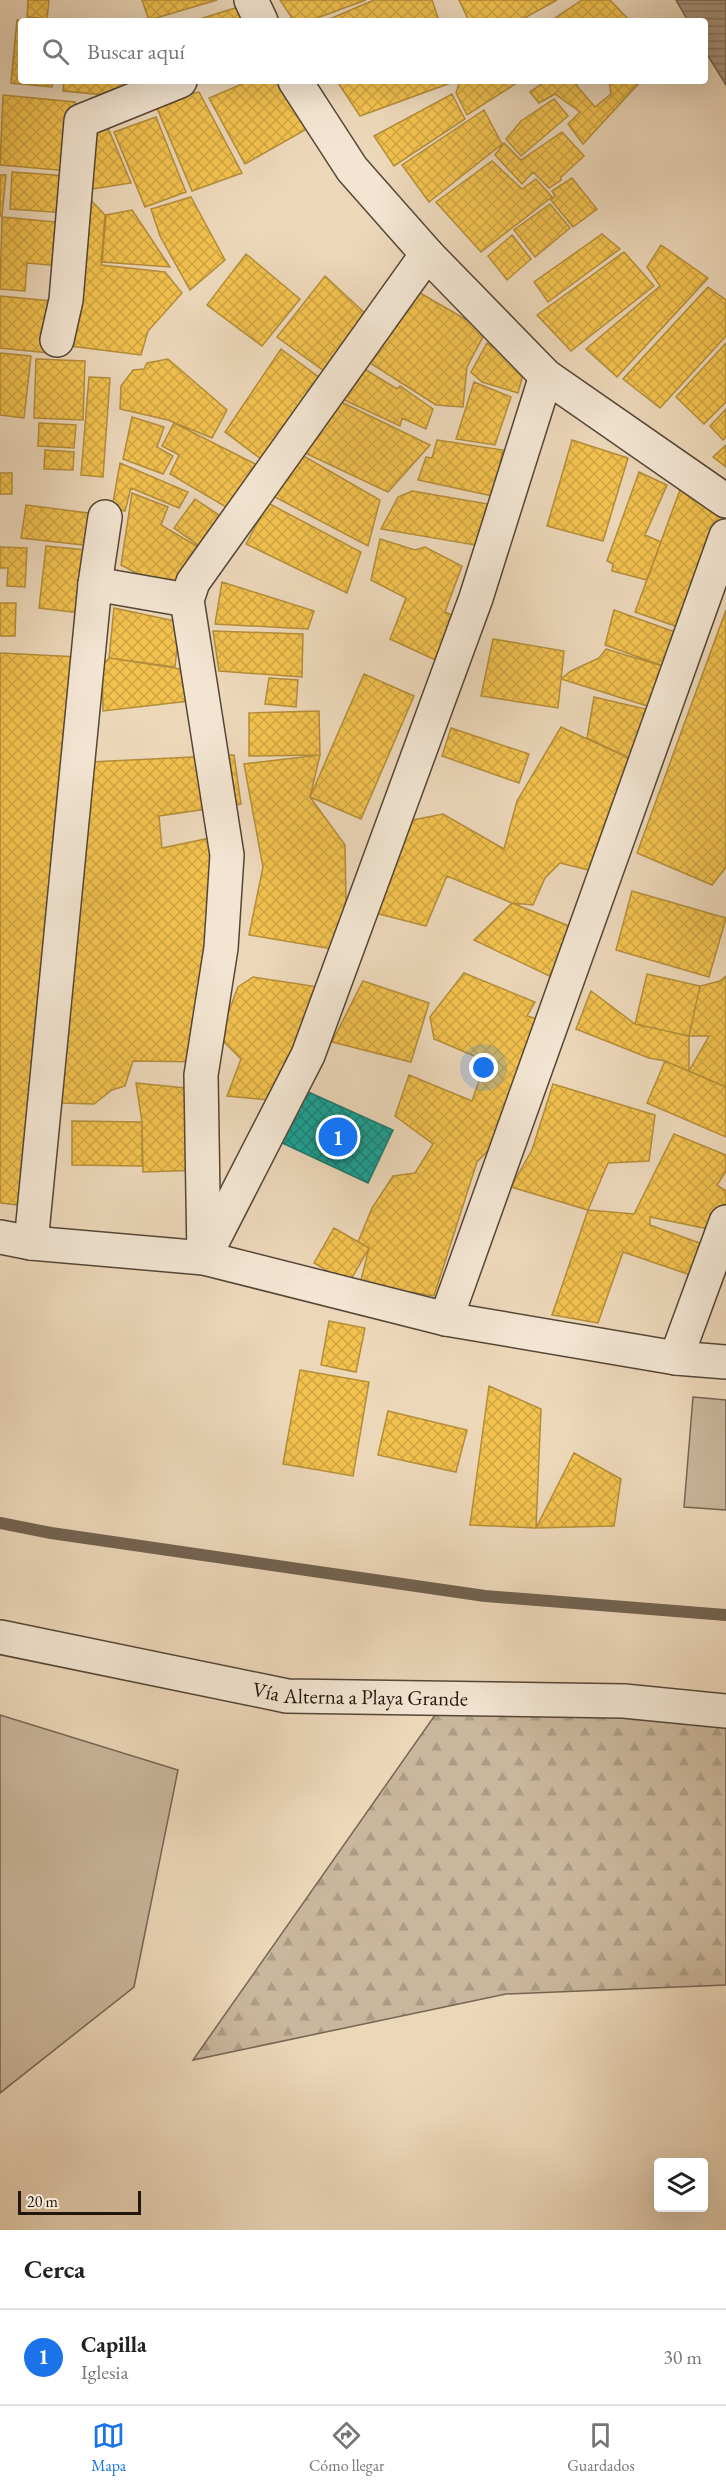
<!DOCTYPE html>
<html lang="es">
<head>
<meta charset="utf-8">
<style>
  :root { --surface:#fff; --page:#f2f2f2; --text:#222; --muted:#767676; --line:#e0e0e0; --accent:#1a73e8 }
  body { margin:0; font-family:"EB Garamond",serif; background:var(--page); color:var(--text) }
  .controls { position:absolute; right:18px; bottom:18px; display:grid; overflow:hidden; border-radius:6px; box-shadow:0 6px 24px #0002 }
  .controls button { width:54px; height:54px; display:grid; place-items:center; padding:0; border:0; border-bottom:2px solid var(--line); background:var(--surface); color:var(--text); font:30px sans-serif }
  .scale { position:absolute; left:18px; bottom:15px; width:123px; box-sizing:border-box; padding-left:6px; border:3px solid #23150c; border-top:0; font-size:16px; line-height:21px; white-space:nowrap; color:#23150c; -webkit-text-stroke:4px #f3e5d2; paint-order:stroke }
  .you { position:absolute; left:484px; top:1068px; width:21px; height:21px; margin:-15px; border:4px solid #fff; border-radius:50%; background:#1a73e8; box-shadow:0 0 0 9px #1a73e833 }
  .badge { display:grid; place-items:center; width:39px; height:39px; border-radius:50%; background:var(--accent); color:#fff; font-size:20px; font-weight:700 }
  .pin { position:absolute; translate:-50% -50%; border:3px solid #fff; box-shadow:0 2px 6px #0006 }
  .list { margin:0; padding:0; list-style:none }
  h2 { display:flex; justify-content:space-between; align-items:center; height:78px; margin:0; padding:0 24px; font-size:26px }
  h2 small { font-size:20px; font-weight:400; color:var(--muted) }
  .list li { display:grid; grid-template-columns:39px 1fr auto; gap:18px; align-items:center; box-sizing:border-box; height:96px; padding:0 24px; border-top:2px solid var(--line) }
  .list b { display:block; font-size:22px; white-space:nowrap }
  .list p { margin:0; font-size:20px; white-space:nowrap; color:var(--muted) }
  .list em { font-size:20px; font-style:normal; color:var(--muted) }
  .icon { flex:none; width:33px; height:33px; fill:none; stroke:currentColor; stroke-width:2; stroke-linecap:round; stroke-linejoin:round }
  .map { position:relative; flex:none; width:726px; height:2230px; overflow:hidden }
  .search { position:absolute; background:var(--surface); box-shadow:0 6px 24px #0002; left:18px; right:18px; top:18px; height:66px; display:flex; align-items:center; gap:15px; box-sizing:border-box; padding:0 21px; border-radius:6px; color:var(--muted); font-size:22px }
  .sheet { height:174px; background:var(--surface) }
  nav { display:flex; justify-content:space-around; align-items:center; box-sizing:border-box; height:84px; border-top:2px solid var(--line); background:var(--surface); font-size:16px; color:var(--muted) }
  nav a { display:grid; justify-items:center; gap:3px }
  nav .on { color:var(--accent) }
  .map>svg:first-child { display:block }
</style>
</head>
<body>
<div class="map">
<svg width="726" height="2230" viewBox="0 0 726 2230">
  <defs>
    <pattern id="forest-firs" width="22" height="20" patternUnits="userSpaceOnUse" patternTransform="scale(1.5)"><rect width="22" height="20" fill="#cab69c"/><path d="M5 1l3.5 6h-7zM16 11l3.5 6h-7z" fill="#ad9c85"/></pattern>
    <pattern id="water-rules" width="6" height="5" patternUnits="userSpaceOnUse" patternTransform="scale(1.5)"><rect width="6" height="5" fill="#a8957e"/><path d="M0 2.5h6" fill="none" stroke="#887866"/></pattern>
    <pattern id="homes-cross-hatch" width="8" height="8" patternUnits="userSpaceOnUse" patternTransform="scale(1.5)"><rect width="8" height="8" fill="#f2c14e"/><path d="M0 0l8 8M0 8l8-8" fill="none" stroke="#cfa543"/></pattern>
    <pattern id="public-cross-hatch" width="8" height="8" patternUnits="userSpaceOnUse" patternTransform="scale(1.5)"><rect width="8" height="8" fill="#17a398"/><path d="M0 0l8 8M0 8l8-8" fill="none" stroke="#14847a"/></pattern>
  </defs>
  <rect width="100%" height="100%" fill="#ecd7b9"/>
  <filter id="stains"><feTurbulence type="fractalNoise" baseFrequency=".00333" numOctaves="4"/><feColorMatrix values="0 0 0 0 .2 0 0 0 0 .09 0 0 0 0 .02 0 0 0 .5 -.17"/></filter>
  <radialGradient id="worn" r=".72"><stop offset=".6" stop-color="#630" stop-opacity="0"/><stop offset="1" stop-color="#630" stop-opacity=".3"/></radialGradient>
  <path fill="url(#forest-firs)" stroke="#766654" stroke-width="1.5" d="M447 1698 726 1715V1985L506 1994 193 2060Z"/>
  <path fill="#cab69c" stroke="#766654" stroke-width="1.5" d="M693 1397 726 1400V1510L684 1507Z
    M0 1715 178 1770 134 1987 0 2093Z"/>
  <path fill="url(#water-rules)" stroke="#736250" stroke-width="1.5" d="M676 0H726V85L705 51V21H688Z"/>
  <path fill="url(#homes-cross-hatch)" stroke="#b48d3a" stroke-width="1.5" d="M28 0H49L47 19 27 17Z
    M142 0H217L149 20Z
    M280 0H366L309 21H294Z
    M374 0H432L439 21H325Z
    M459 0H557L519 21H469Z
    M582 0H610L630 21 552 20Z
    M245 5 253 21H193Z
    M17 20 25 21H21V81H53L52 87 11 83Z
    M64 81H138L137 98 63 91Z
    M249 81H291L319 122 245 164 209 98Z
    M337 81H456L360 116Z
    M463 81H520L467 115 456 93 459 84Z
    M546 81H581L576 85 595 107 611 94 609 81H641L583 144 568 124 580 112 555 94 539 103 530 92Z
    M199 92 242 173 192 191 154 101Z
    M452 94 465 119 394 166 374 136Z
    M3 95 75 102 69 171 0 165Z
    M554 99 568 116 521 156 506 139 521 121Z
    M484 110 502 144 429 202 402 165Z
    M156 117 186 192 145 207 114 132Z
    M108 128 131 183 79 191 81 138Z
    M562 132 584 156 561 177V180L549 188 533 172 522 184 495 155 504 143 521 160Z
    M492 161 522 189 536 179 552 197 481 252 436 202Z
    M12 172 69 176 66 213 10 209Z
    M0 175H6L2 216H0Z
    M572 178 597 209 573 227 551 200 555 196 552 191Z
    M84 193 105 215 101 265 165 272 182 293 148 331 141 355 70 346Z
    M191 197 225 260 190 290 160 236 151 209Z
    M550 204 570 228 535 257 514 230Z
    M132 210 170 267 102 262 106 215Z
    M2 217 65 223 61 266 27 263 25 291 0 289Z
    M602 234 620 249 548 302 534 282Z
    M512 235 531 259 507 280 488 256Z
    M661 245 708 278 617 377 586 349 660 286 647 267Z
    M624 252 654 286 571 351 537 315Z
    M246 254 300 299 262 346 207 305Z
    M325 276 369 317 324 371 277 337Z
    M708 287 726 300V336L660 408 623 379Z
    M420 293 486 331 467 367 463 407 436 405 367 361 408 302Z
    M0 296 52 301 48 353 0 348Z
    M487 343 525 367 518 393 482 382 471 372Z
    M726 343V402L704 424 676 397Z
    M281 349 320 378 261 459 225 432Z
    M0 353 31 356 24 418 0 415Z
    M36 359 85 361 83 420 34 418Z
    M168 359 227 410 212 438 168 420 120 409 121 386 133 370 144 369 147 363Z
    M363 368 397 389 400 386 433 409 426 429 402 418 400 426 340 398Z
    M89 377 110 378 103 477 81 475Z
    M474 382 511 397 495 445 456 439Z
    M333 398 430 445 388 492 305 453Z
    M726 409V437L723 440 710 426Z
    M132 417 164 427 157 447 173 456 163 474 123 459Z
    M39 423 76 425 74 448 38 446Z
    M174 423 263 468 238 514 170 474 179 455 162 446Z
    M437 440 503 450 493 496 418 480 426 457 432 458Z
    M572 440 628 458 603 541 547 526Z
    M726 445V467L713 457Z
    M45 450 74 452 73 470 44 469Z
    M300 454 380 500 368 546 273 496Z
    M120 463 188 492 179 508 131 488 125 511 112 508Z
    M639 472 667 485 645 535 661 542 647 580 612 571 613 564 607 561Z
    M0 473H12V494H0Z
    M680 490 726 512V523L692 632 635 612Z
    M412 491 488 504 475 545 381 529 398 497Z
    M132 493 168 507 161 525 205 551 179 595 121 565Z
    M195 499 228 521 209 553 174 528Z
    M268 503 361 552 347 593 246 544Z
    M26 505 96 514 92 546 21 538Z
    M380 539 415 550 425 547 462 566 445 612 460 619 444 664 390 639 406 598 371 580Z
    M46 546 96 551 89 614 39 608Z
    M0 547 27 548 25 587 7 586 8 568H0Z
    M222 582 314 611 308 629 215 624Z
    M0 603H16L15 636H0Z
    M114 608 180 622 175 667 109 658Z
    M614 610 683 635 669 668 605 645Z
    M726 610V867L712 885 637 853Z
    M213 631 303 634 302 677 219 671Z
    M493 639 564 651 558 708 481 696Z
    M606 649 669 668 660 710 561 679 571 671 599 658Z
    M0 653 80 657 26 1206 0 1203Z
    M109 658 195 671 198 700 103 711 102 666Z
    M364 674 414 696 361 819 310 797Z
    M269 678 298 680 296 707 265 704Z
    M594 697 654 711 644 765 587 738Z
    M319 711 320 755 249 756V713Z
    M561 727 644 765 605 874 560 863 545 878 533 905 512 903 447 876 426 926 375 913 413 820 443 814 504 849 517 801Z
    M451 728 529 754 519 783 442 756Z
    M234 755 241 804 159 816 162 848 224 835 203 1062 133 1061 125 1086 112 1090 94 1104 61 1103 90 762Z
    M320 755 310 797 345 845 346 900 338 950 249 935 263 867 244 764Z
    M632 891 726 918 709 977 616 950Z
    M512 903 584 932 566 984 474 940Z
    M464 973 535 1002 527 1016 552 1023 497 1141 477 1162 434 1296 360 1284 369 1248 358 1242 372 1208 393 1176 415 1173 433 1144 395 1116 409 1075 472 1101 486 1061 434 1039 430 1017Z
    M647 974 700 986 689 1036 635 1024Z
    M726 976V1087L689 1071 709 1036H689L700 986 720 981Z
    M253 977 332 989 301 1103 227 1096 241 1059 219 1037 238 987Z
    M363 981 429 1003 411 1062 332 1042Z
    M591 991 635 1024 689 1036V1071L665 1061 649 1058 576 1029Z
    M665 1061 726 1087V1137L647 1103Z
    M136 1083 195 1089 203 1170 143 1172 142 1122Z
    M553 1084 655 1115 649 1161 608 1163 588 1210 511 1187 532 1150Z
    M72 1121 142 1122V1166L72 1165Z
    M674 1134 726 1155V1171L717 1185 726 1191V1214L723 1232 650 1217V1225L716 1249 699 1278 623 1252 598 1323 552 1315 588 1210 634 1214Z
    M334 1228 369 1248 349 1283 314 1263Z
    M329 1321 365 1328 356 1372 321 1365Z
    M300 1370 369 1382 353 1476 283 1464Z
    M489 1386 541 1409 536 1528 470 1525Z
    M388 1411 467 1430 456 1472 378 1455Z
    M574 1453 621 1479 614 1526 536 1528Z"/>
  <path fill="url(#public-cross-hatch)" stroke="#1b786e" stroke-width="1.5" d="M306 1091 393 1130 368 1183 282 1143Z"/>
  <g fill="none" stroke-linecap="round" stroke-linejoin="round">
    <path stroke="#736250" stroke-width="12" d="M0 1523 51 1533 485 1596 726 1615"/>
    <g stroke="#554637" stroke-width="36">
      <g id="minor">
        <path d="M251 0 261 21"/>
        <path d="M295 81 352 169 427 254 546 376 726 501"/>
        <path d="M57 340 66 300 81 121 180 81"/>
        <path d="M95 584 187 600"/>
        <path d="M0 1237 31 1243 204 1258 446 1319 676 1358 726 1362"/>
        <path d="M31 1243 95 584 105 517"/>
        <path d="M206 1254 308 1055 476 598 546 376"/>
        <path d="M204 1258 201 1075 221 948 227 855 187 600 193 582 427 254"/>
        <path d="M446 1319 726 536"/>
        <path d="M676 1358 726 1222"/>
        <path id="s1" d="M0 1637 287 1696 624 1701 726 1711"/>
      </g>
    </g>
    <use href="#minor" stroke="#f3e5d2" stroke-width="33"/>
  </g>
  <g text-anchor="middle" stroke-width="6" stroke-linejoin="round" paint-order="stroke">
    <g font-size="21" fill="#23150c" stroke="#f3e5d2">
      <text dy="7" stroke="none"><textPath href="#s1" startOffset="366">Vía Alterna a Playa Grande</textPath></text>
    </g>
  </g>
  <rect width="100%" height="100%" filter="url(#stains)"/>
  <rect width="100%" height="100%" fill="url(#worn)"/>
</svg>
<div class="controls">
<button><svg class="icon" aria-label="layers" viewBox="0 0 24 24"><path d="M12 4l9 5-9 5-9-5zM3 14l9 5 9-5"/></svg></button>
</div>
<div class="scale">20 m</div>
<div class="you"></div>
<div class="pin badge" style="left:338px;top:1137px">1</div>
<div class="search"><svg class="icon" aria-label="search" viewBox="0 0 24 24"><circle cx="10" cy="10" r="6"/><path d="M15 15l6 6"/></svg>Buscar aquí</div>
</div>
<section class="sheet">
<h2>Cerca<small></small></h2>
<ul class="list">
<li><span class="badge">1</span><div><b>Capilla</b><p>Iglesia</p></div><em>30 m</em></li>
</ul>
</section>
<nav>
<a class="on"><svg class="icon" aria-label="map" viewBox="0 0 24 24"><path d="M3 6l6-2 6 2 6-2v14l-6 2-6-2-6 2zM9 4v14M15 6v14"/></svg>Mapa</a>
<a><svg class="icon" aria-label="directions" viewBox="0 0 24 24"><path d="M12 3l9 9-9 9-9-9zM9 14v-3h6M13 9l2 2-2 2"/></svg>Cómo llegar</a>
<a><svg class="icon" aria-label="saved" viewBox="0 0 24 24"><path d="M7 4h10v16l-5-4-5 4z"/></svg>Guardados</a>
</nav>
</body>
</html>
